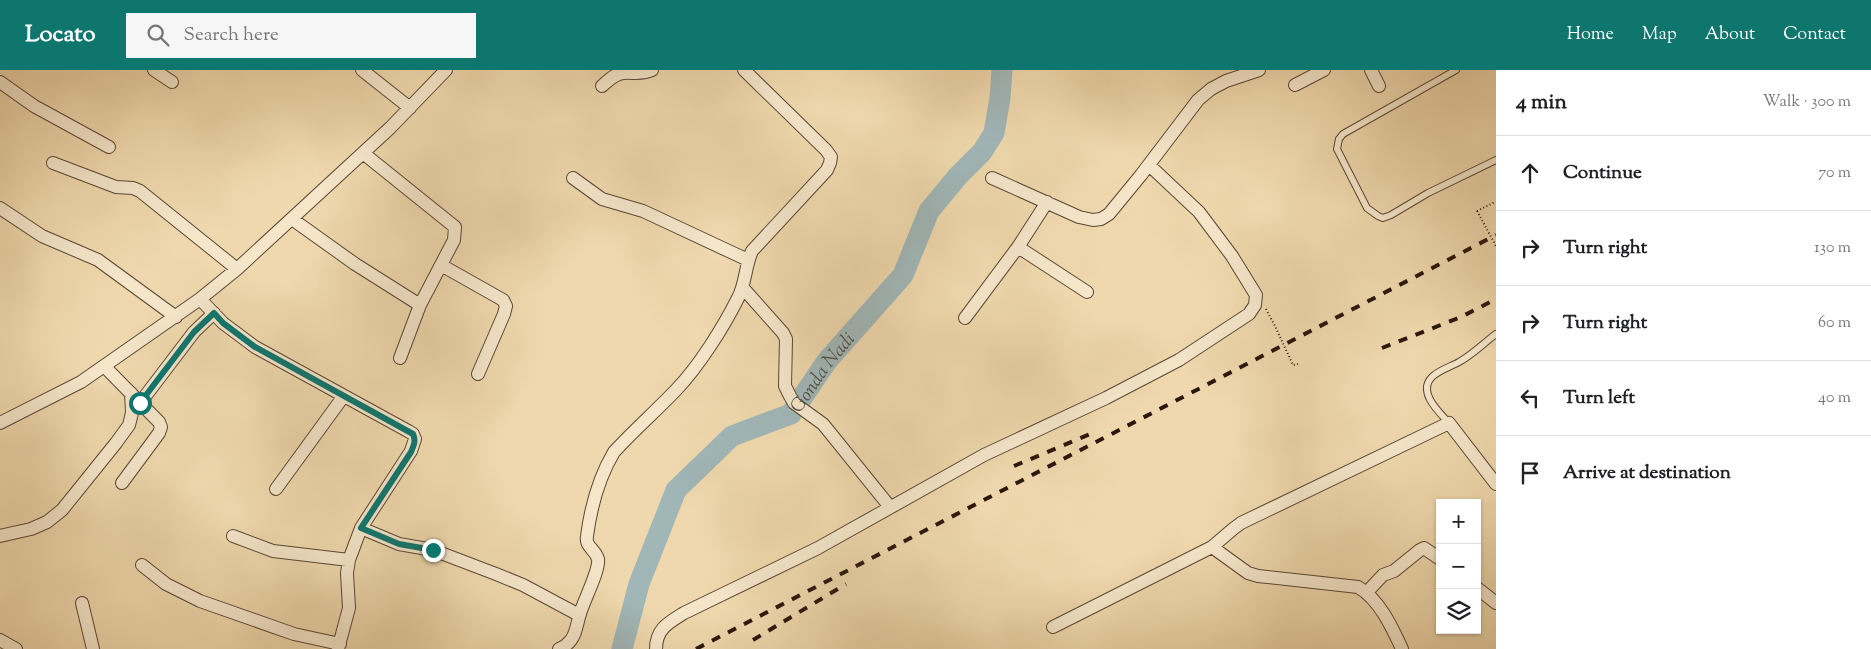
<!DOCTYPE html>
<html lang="en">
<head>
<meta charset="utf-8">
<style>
  :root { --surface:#fff; --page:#f6f6f6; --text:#202124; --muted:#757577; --line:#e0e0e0; --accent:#0f766e }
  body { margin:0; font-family:"Sorts Mill Goudy",serif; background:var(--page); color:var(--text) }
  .controls { position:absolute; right:15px; bottom:15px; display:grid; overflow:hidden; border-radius:0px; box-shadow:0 1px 4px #0004 }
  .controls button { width:45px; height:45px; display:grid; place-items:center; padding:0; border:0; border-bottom:1px solid var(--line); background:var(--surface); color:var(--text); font:25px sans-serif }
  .stop { position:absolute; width:15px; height:15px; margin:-11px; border:4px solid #0f766e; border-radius:50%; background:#fff }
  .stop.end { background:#0f766e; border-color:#fff; box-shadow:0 1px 5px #0008 }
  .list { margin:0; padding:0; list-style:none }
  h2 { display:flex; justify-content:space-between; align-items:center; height:65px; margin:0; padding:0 20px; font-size:21px }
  h2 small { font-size:16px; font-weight:400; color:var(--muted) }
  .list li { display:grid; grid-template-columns:32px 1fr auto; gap:15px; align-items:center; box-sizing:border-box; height:75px; padding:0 20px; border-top:1px solid var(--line) }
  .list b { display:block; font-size:19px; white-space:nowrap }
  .list em { font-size:16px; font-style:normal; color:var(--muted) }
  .icon { flex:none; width:28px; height:28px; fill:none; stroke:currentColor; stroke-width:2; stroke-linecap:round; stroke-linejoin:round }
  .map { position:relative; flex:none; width:1496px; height:579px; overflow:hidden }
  header { display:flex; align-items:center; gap:30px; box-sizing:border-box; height:70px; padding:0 25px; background:var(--accent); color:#fff }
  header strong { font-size:24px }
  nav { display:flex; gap:28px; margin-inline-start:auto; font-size:18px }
  .search { width:350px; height:45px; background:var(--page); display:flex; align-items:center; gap:12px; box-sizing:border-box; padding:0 18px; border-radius:0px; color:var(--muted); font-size:19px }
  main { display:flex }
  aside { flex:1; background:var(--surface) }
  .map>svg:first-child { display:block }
</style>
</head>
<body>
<header>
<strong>Locato</strong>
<div class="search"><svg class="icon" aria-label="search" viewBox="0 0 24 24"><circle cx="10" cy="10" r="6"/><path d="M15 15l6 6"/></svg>Search here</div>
<nav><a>Home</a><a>Map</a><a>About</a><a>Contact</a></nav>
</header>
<main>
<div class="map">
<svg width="1496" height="579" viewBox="0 0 1496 579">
  <rect width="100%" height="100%" fill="#efd8ad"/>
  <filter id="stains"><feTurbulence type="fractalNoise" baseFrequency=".004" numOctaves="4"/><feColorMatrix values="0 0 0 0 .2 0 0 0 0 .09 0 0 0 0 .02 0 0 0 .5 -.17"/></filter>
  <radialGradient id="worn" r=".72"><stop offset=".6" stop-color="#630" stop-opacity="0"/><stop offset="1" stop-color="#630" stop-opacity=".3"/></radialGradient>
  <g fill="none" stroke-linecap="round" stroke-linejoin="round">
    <path stroke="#a0b6b7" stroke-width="21" id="s1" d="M622 579 639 514 676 420 732 366 791 344 827 291 903 205 929 141 958 106 982 82 994 63 1000 28 1002 0"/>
    <g stroke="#5b4735" stroke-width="8">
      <path id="lane" d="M1456 0 1343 64 1339 69 1337 79 1367 138 1378 146 1383 148 1391 145 1428 123 1496 90
        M1449 353C1439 342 1417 322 1432 307 1439 300 1450 297 1459 292 1472 285 1484 273 1496 264"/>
    </g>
    <g stroke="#5b4735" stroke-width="14">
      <path id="street" d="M154 0 172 12
        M362 0 410 38
        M1371 0 1379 16
        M0 12 34 36 109 77
        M1295 15 1324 0
        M602 16C608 11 614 4 623 3 633 2 642 5 652 0
        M363 83 455 157 454 170 420 235 400 288
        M53 93 116 117 133 118 140 121 237 199
        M573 108 602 129 643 141 748 190
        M992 108 1079 147 1093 150 1101 149 1109 144 1141 105 1198 30 1211 19 1226 11 1259 0
        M0 138 42 166 98 190 176 247
        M292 149 355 194 420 235
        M1018 177 1087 222
        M441 195 503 230 506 236 504 244 478 304
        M743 218 783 263 786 269 785 316 790 326 794 333 823 354 890 437
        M200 229 223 253 255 277 408 361 413 364 415 369 411 381 361 458 349 490 347 503 349 538 338 579
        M965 248 1018 177 1047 132
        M104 296 159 352 161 357 159 363 122 413
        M140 333 194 262 214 243
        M0 353 81 312 200 229 237 199 390 58 446 0
        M276 419 343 327
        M361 458 399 474 433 480 496 504 523 515 579 545
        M0 466 31 459 47 452 62 440 116 373 129 355 132 343 131 323
        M233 466 273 481 349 490
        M1212 477 1248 503 1258 506 1358 517C1379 529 1392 557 1402 579
        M142 495 166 514 200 531 294 564 340 574
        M1477 518 1496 533
        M1367 522 1383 505 1394 501 1420 480 1424 478 1440 489
        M82 533 93 579
        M1053 557 1212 477 1233 459 1241 453 1449 353 1496 414
        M0 570 16 579
        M559 579C564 577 568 574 571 570 577 562 577 552 580 544 583 532 600 500 598 489 595 479 585 477 587 466 591 436 599 407 614 382 634 360 656 341 676 320 699 296 723 258 738 228 746 213 745 196 752 181L827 100 830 93 831 87 826 80 744 0
        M656 579C656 559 668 553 684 543L818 478 984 385 1106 328 1179 290 1249 244 1255 235 1256 225 1232 186 1199 142 1149 95"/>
    </g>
    <path stroke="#2a170d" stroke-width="2" stroke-dasharray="1 2.5" stroke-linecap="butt" d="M1477 141 1495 132
      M1266 239 1275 256 1293 295 1298 294"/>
    <use href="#lane" stroke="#f5e6ca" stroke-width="6"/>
    <use href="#street" stroke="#f5e6ca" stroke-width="12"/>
    <path stroke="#2a170d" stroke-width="4" stroke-dasharray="9 9" stroke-linecap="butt" d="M1382 278 1461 247 1496 229
      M1014 396 1095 362
      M753 570 846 514
      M696 579 1496 165"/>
    <path stroke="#2a170d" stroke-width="2" stroke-dasharray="1 2.5" stroke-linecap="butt" d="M1477 141 1496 176"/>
  </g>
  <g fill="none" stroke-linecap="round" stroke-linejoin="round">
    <path stroke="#0f766e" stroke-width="6" d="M140 333 194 262 214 243 223 253 255 277 413 364C416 371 414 375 411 382L361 458 399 474 433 480"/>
  </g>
  <g text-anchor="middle" stroke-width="4" stroke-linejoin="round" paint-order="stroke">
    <g font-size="19" font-style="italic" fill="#534f48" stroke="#f5e6ca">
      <text dy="7" stroke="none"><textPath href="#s1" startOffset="361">Gonda Nadi</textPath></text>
    </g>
  </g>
  <rect width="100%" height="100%" filter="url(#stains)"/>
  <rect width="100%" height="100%" fill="url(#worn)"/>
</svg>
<div class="controls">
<button>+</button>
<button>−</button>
<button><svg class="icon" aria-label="layers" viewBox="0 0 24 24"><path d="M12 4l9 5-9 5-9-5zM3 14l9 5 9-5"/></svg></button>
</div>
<div class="stop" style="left:140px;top:333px"></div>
<div class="stop end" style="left:433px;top:480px"></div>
</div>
<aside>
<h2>4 min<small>Walk · 300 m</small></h2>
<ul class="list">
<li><svg class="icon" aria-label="ahead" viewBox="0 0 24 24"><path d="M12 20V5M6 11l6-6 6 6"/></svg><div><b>Continue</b></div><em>70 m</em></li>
<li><svg class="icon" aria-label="right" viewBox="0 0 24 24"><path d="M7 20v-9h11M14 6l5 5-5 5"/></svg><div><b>Turn right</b></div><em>130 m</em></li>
<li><svg class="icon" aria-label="right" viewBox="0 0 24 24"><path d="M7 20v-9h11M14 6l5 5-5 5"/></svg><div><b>Turn right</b></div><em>60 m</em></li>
<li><svg class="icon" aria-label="left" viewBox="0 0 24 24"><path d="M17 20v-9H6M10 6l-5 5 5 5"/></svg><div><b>Turn left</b></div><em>40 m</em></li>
<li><svg class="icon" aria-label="arrive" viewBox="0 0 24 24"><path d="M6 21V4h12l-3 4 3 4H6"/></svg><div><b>Arrive at destination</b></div></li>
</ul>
</aside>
</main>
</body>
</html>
